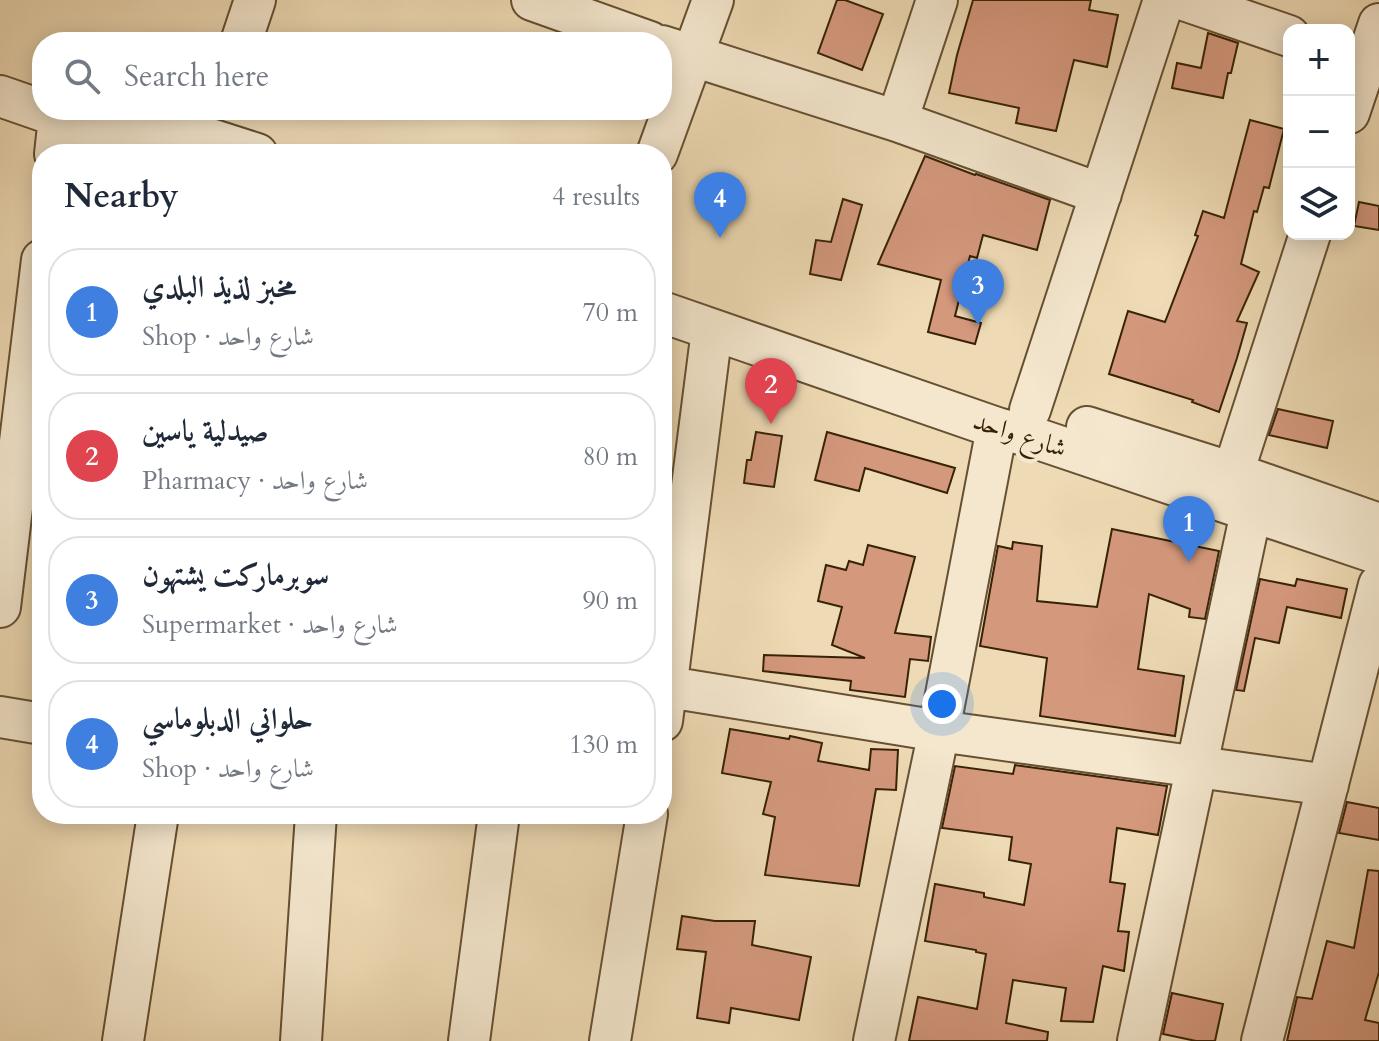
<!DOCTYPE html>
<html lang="en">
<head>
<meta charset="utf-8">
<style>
  :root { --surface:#fff; --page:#f2f2f3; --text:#1f2937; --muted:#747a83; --line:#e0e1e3; --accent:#8f2418 }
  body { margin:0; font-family:Cardo,Amiri,serif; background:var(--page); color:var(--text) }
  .controls { position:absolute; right:24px; top:24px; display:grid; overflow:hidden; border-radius:16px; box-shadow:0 4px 20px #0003 }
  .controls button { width:72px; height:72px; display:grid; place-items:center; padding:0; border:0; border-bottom:2px solid var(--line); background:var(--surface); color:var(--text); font:40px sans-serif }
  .you { position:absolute; left:942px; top:704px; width:28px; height:28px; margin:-20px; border:6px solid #fff; border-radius:50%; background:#1a73e8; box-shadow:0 0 0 12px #1a73e833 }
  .badge { display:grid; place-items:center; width:52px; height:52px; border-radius:50%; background:var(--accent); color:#fff; font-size:26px; font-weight:700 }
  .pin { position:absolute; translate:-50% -66px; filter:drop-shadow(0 2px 4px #0008) }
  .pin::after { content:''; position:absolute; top:42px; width:28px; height:24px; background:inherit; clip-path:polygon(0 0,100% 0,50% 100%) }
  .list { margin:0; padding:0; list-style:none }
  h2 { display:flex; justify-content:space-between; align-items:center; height:104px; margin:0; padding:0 32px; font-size:34px }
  h2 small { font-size:26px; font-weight:400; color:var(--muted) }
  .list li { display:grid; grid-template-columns:52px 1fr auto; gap:24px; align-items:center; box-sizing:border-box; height:128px; margin:0 16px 16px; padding:0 16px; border:2px solid var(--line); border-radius:32px }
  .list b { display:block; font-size:30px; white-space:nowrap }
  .list p { margin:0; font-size:26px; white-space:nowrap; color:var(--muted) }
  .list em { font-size:26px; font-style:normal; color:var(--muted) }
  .icon { flex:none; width:44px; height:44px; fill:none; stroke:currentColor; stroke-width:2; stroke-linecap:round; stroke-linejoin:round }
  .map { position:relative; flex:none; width:1379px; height:1041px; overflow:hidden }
  .search { position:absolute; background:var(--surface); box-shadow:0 4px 20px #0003; left:32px; top:32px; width:640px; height:88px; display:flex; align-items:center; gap:20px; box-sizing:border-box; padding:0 28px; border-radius:32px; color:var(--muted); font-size:30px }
  .panel { position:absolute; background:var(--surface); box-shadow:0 4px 20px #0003; left:32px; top:144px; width:640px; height:680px; border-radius:32px }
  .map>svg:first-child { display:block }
</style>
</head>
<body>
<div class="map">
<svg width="1379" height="1041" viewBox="0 0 1379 1041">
  <rect width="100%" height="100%" fill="#eedab4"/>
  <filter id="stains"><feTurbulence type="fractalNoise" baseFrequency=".0025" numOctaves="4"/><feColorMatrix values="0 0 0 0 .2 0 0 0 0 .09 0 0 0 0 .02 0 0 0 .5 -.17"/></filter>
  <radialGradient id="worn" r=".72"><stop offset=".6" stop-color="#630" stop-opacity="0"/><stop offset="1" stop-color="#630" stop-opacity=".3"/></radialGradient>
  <path fill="#d4987d" stroke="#382206" stroke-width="2" d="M837 0H845L883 14 862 70 818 53Z
    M973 0H1091L1089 10 1118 15 1107 67 1074 60 1056 131 1016 123 1019 108 949 93 957 55Z
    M1208 33 1238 43 1231 73H1228L1223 98 1172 88 1177 63 1201 68Z
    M1250 120 1284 129 1269 188 1264 187 1257 212 1254 211 1241 264 1259 272 1237 321 1247 323 1237 358 1219 412 1192 402 1193 400 1109 374 1128 311 1165 322 1198 236 1195 235 1203 211 1224 218Z
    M925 156 975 175 976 174 1050 200 1037 250 983 235 977 258 970 256 955 316 981 323 975 344 928 332 941 280 878 264Z
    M843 199 862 205 841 280 810 274 816 240 831 242Z
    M1359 202 1379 206V230L1354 226Z
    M1278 409 1333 421 1327 448 1269 435Z
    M756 432 782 436 774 487 744 483 747 460H751Z
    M827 432 955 468 947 493 865 468 859 491 815 480Z
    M1112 529 1219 551 1205 619 1189 617 1190 609 1149 594 1138 669 1184 676 1175 736 1040 716 1047 658 980 646 998 546 1012 549 1013 542 1042 546 1037 601 1097 607Z
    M868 545 915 557 895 633 931 637 928 661 910 659 905 697 850 690 851 681 763 671 764 655 865 658 832 645 842 607 818 601 826 565 846 570 849 561 863 565Z
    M1260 579 1295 586 1297 579 1347 589 1341 618 1287 607 1279 643 1255 638 1244 691 1236 690Z
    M730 729 789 739 790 736 822 743 818 761 869 770 871 749 898 750 896 790 876 789 859 886 765 875 775 817 763 814 771 782 722 773Z
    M1015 765 1167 786 1158 835 1117 828 1110 882 1125 884 1118 931 1129 932 1124 971 1103 966 1093 1022 1061 1021 1066 988 1013 980 1006 1023 1048 1032 1047 1041H909L918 997 977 1009 986 954 976 952V950L925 941 935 884 984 893V897L1024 905 1031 864 1009 860 1012 837 942 828 955 766 1013 774Z
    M1347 802 1379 808V840L1339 833Z
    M1368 870 1379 871V972L1365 1020 1379 1023V1041H1287L1297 997 1312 999 1327 941 1354 948Z
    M682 916 715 921H755L752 945 811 957 799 1020 731 1008 729 1023 697 1018 706 952 677 949Z
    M1172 993 1223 1004 1215 1041H1196L1163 1034Z"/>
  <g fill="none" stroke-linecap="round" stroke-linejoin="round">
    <g stroke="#665032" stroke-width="44">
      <path id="minor" d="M532 0 650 42
        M1184 0 1289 36
        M241 42 255 0
        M662 46 897 121 1101 194
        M0 96 167 154
        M1349 113 1379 24
        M132 114 257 154
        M897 121 937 0
        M55 154 59 117
        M657 154 713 0
        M662 312 997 428 1032 437 1379 554
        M1030 410 1164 0
        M1087 427 1233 473 1379 524
        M1233 473 1310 234
        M0 607 42 260
        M662 686 939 731 1328 785
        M0 717 42 724
        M662 721 712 330
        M123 1041 158 814
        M301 1041 316 814
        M469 1041 499 814
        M610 1041 647 814
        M874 1041 939 731 997 428
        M1138 1041 1251 512
        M1262 1041 1379 585"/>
    </g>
    <use href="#minor" stroke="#f4e7ce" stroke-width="40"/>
  </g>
  <g text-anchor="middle" stroke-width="8" stroke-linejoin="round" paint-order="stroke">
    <g font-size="26" fill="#382206" stroke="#f4e7ce">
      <text transform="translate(1020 434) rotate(18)" y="9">شارع واحد</text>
    </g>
  </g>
  <rect width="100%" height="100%" filter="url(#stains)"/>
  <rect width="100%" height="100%" fill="url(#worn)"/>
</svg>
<div class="controls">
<button>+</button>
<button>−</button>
<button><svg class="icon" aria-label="layers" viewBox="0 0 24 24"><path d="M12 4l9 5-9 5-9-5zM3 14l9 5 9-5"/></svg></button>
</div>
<div class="you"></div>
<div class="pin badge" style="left:1189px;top:562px;background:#3f7fe0">1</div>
<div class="pin badge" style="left:771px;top:424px;background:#e0444e">2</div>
<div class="pin badge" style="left:978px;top:325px;background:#3f7fe0">3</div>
<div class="pin badge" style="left:720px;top:238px;background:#3f7fe0">4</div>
<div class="search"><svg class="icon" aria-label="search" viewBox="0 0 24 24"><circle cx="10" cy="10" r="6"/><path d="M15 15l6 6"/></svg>Search here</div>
<section class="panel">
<h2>Nearby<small>4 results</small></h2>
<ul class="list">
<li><span class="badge" style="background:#3f7fe0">1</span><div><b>مخبز لذيذ البلدي</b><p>Shop · شارع واحد</p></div><em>70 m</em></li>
<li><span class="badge" style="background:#e0444e">2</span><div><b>صيدلية ياسين</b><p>Pharmacy · شارع واحد</p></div><em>80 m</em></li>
<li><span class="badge" style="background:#3f7fe0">3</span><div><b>سوبرماركت يشتهون</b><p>Supermarket · شارع واحد</p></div><em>90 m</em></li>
<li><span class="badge" style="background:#3f7fe0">4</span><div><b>حلواني الدبلوماسي</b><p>Shop · شارع واحد</p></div><em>130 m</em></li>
</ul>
</section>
</div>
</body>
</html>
